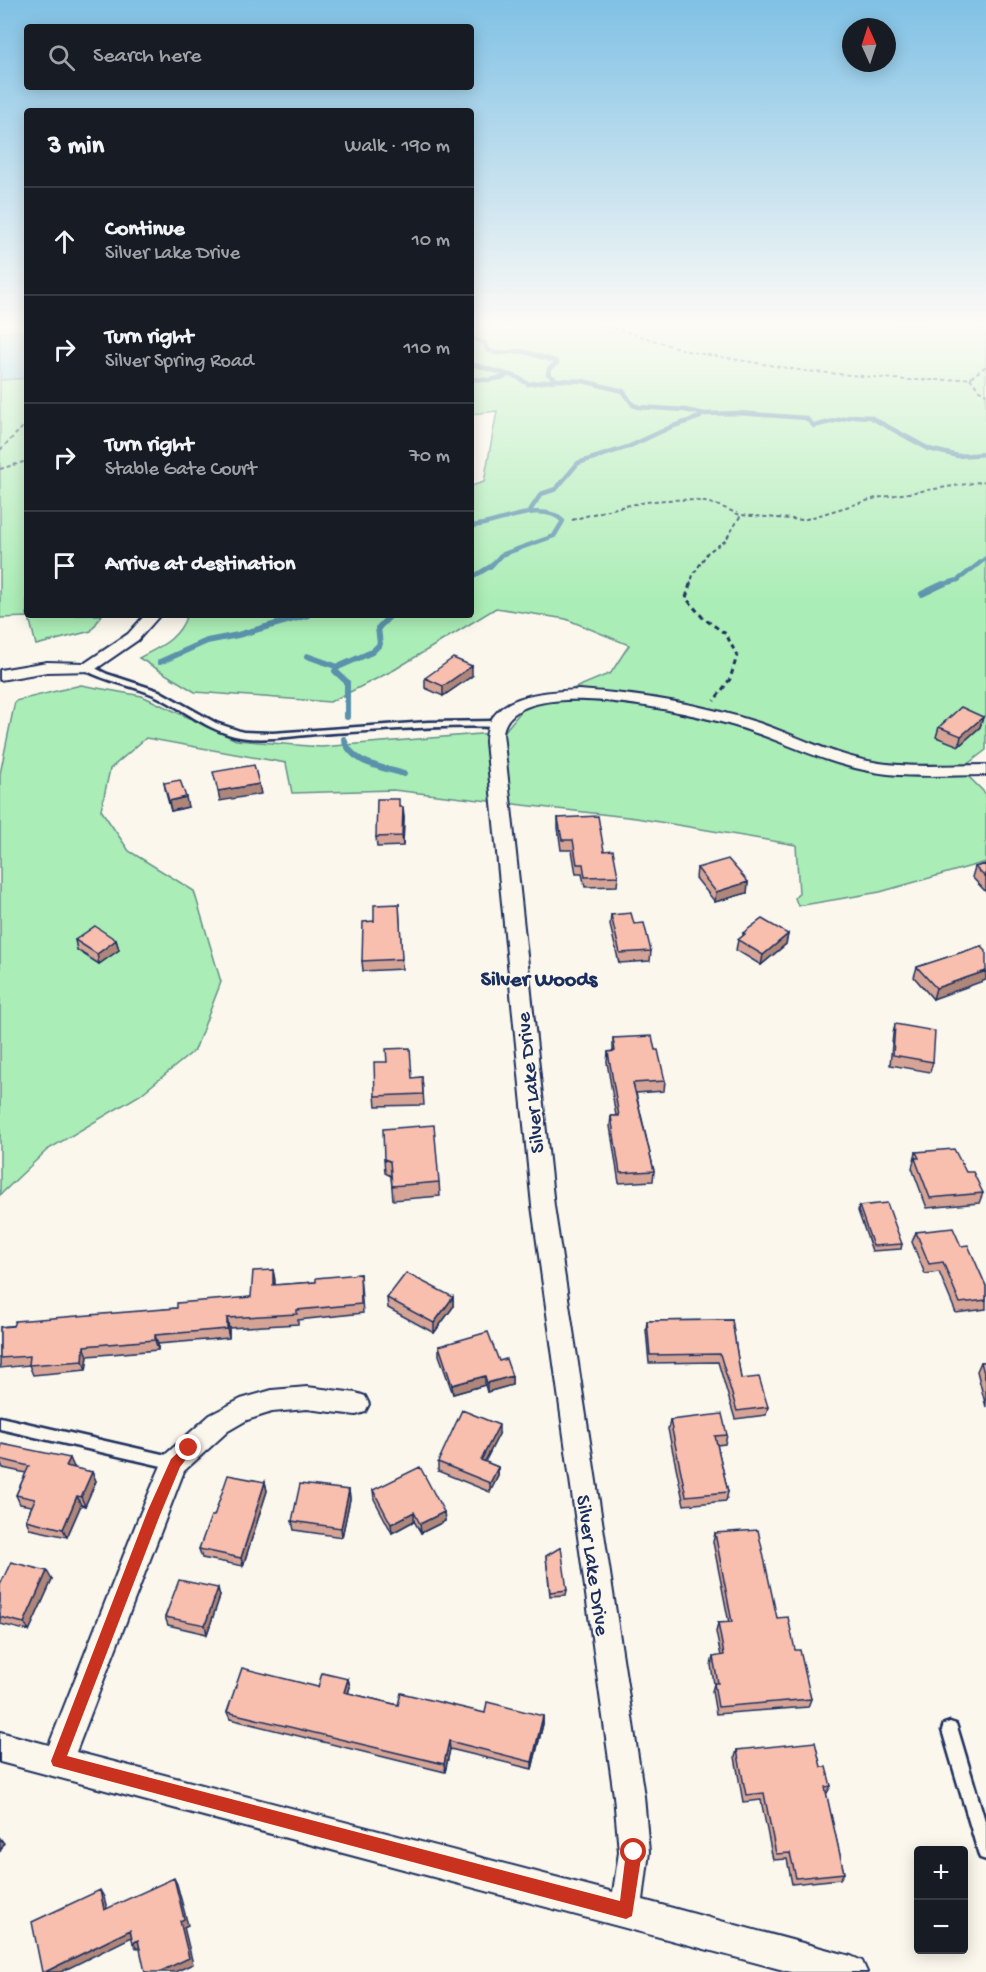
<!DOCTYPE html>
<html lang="en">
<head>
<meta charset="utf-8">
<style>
  :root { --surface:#171b24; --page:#20242c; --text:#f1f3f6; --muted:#9ea1a6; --line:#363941 }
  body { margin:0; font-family:"Gochi Hand",sans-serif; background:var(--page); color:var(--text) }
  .controls { position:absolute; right:18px; bottom:18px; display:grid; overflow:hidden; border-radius:6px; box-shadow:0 3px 15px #0003 }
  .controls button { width:54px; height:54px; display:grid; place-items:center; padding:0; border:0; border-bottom:2px solid var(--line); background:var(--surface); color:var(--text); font:30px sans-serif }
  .compass { position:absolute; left:842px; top:18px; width:54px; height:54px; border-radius:50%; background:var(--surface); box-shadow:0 3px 15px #0003; rotate:357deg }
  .stop { position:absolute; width:18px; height:18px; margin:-14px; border:4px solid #c8321e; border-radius:50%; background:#fff }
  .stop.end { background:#c8321e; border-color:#fff; box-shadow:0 2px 6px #0008 }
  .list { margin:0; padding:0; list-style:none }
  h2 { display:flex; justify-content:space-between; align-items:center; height:78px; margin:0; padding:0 24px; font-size:26px }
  h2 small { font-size:20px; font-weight:400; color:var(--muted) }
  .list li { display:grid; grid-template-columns:39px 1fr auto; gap:18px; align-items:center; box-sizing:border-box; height:108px; padding:0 24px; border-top:2px solid var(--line) }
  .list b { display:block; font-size:22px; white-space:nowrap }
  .list p { margin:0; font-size:20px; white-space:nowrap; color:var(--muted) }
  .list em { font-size:20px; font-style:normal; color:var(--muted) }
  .icon { flex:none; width:33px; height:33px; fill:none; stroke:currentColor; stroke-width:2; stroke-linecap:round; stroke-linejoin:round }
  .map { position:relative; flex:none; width:986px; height:1972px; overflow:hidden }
  .search { position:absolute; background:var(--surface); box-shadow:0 3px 15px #0003; left:24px; top:24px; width:450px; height:66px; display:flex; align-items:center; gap:15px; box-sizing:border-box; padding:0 21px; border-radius:6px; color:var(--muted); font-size:22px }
  .panel { position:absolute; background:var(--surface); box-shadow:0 3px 15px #0003; left:24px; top:108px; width:450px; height:510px; border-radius:6px }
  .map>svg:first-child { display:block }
</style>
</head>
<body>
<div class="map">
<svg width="986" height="1972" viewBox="0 0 986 1972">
  <rect width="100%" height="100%" fill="#fbf7ec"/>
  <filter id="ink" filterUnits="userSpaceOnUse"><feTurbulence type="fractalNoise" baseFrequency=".0167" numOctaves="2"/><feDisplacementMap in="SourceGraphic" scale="12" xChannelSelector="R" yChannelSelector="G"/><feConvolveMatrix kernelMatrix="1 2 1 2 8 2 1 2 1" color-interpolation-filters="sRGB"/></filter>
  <g filter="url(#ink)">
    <path fill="#abedb6" stroke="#638e8a" stroke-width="1.5" d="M471 325H986V750L961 769 986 794V862L880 892 798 906 795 898 799 893 796 845 636 818 393 790 292 793 286 763 146 738 110 769 101 810 129 851 194 891 221 982 195 1050 140 1095 47 1150 0 1195V774L15 701 81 685 142 696 236 740 321 747 504 732 522 710 611 673 629 645 566 619 496 608 394 670 330 702 195 692 139 658C161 646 178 640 187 615H471V486L484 482 497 411 471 414Z
      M27 378V615H102L91 631 36 645 29 617 0 618V380Z"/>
    <path fill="#84d4e0" stroke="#5a92ac" stroke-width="1.5" d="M19 331 27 335V378L0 380V332Z"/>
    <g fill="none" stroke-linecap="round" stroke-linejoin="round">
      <path stroke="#5a92ac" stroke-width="4.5" d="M471 338 485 343 487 350 496 353 522 351 555 361 557 363 549 369 548 374 557 380
        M471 364 517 377 528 384 557 380 583 381 623 391 633 405 639 407 685 410 705 414 738 413 806 418 814 426 854 416 870 417 929 449 958 456 986 454
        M471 379 489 380 505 377
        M529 512 541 494 556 489 578 463 628 447 671 427 700 417 702 414
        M471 526C497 525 541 499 563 521L554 536 501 555 491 566 471 578
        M938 586 958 580 986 558"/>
      <path stroke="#5a92ac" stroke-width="6" d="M922 594 943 584
        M307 656 338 667 372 652 380 644 378 628 391 615
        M160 662 207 641 238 635 308 615
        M338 667 335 671 347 682V717
        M344 739C351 764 382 767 404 774"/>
      <g stroke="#1b2f5e" stroke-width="5">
        <path id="lane" d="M85 666H91L107 674 159 691 216 723 243 732 273 733 428 722 496 721 500 724 496 727C436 725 377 731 317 734 292 736 266 741 240 737 207 731 183 708 154 695 131 685 107 682 85 670Z
          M0 1417 175 1457 180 1458 182 1463 180 1468 175 1469 0 1429Z
          M950 1722 956 1724 958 1730 986 1824V1860L980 1858 978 1852 942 1730 944 1724Z"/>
      </g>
      <g stroke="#1b2f5e" stroke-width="4">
        <path id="street" d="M145 615H160L138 640 93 671 47 672 0 680V670L47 662 85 663 128 634Z
          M579 690C640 694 701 704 759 723 794 735 827 752 863 760 903 769 945 765 986 765V775C945 775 904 779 864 770 819 761 779 739 735 726 695 714 512 670 503 733L554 1206 644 1796 649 1852 643 1900 851 1956 862 1961 867 1972H791L0 1762V1732L49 1745 140 1514 166 1454 210 1415 241 1399 272 1390 307 1387 356 1393 365 1396 369 1404 365 1412 356 1415 307 1409 272 1412 247 1420 228 1431 184 1471 76 1752 613 1892 619 1852 614 1796 532 1206 486 742C486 694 543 692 579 690Z"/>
      </g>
      <path stroke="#1b2f5e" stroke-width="2" stroke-dasharray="4 3" stroke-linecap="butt" d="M592 325 618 329 691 352 805 371 906 380H945L970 378 986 366
        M973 325 986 331
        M970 378 979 390 986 394
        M0 450 27 423
        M0 469 27 461
        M572 520C614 508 661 494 705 502 717 504 729 510 740 515
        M690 586 693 575 708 552 725 541 741 515 803 520 876 498 986 481"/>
      <path stroke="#1b2f5e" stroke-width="3" stroke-dasharray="5 4" stroke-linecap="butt" d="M690 584 686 598 703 618 726 634 737 656 730 679 714 701"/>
      <use href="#lane" fill="#fbf7ec" fill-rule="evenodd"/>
      <use href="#street" fill="#fbf7ec" fill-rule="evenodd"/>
    </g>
    <path fill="#d5a496" stroke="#1b2f5e" stroke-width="1.5" d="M472 676 443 696 425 688V678Z
      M983 717 980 727 959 746 936 737 939 727Z
      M164 783 188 807 171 811 166 793Z
      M399 807 404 817 403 846 377 847 376 837Z
      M558 818 604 851 618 876 617 886 585 887 582 874H576L572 850H561L558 828Z
      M986 864V892L972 877 975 867Z
      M697 868 748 882 747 893 715 902 696 878Z
      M399 904 402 969 363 971 362 961 374 921Z
      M611 915 634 924 651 951 650 961 619 963 610 925Z
      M743 933 788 934 786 944 761 965 736 950 738 940 743 936Z
      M75 940H116L119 950 99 964 77 950Z
      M981 946 933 999 914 977 917 967Z
      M895 1024 933 1062 930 1072 890 1065 893 1034Z
      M613 1038 655 1050 665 1081 664 1091 636 1093 654 1171 653 1181 619 1183 610 1126 611 1116H616L607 1062 608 1052 613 1051Z
      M422 1077 424 1105 376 1106 375 1096 412 1078Z
      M916 1152 966 1172 983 1193 979 1203 927 1208 912 1168Z
      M384 1159 439 1182 440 1196 393 1200 391 1176 385 1173Z
      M859 1206 902 1244 901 1249 872 1251 858 1211Z
      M916 1232 961 1246 986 1286V1309L956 1313 939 1272 925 1274 912 1242Z
      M273 1270 275 1285 316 1282 360 1274 363 1313 298 1320V1324L229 1328V1338L158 1344V1350L88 1356 86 1370 33 1375 29 1365 0 1368V1327L177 1308 251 1297Z
      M453 1297V1307L434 1333 388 1308 387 1298Z
      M732 1320 741 1379 768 1407 766 1415 735 1419 718 1362 649 1363 646 1330 647 1321Z
      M439 1346 499 1361 512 1376V1385L487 1392 485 1385 453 1394 439 1355Z
      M981 1362H986V1407L977 1371Z
      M670 1420 727 1435 725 1444 717 1445 728 1492 726 1501 684 1505 668 1429Z
      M499 1434 485 1462 498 1467V1476L490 1492 438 1471V1462Z
      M0 1453 74 1467 73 1468 92 1472 96 1481 85 1506 81 1505 67 1537 30 1529 26 1520 32 1506 20 1504 16 1495 26 1473 3 1468 0 1461Z
      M265 1482 267 1491 243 1566 202 1558 199 1549 214 1516Z
      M349 1490 350 1499 342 1537 294 1530 292 1521Z
      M373 1490 444 1512 445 1521 421 1533 414 1521 392 1533 374 1499Z
      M715 1533 777 1618 795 1650 811 1699 808 1707 716 1714 712 1691 714 1684 711 1665 713 1657 721 1656 716 1632 718 1623H729L713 1542Z
      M546 1556 567 1590 566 1595 550 1596Z
      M52 1580 29 1631 0 1624V1585Z
      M220 1596 207 1634 168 1625 165 1617Z
      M348 1679 350 1687 348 1693 398 1705 485 1713 543 1716V1724L532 1769 450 1749 445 1772 230 1719 227 1712 318 1687Z
      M737 1750 821 1767 831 1786 827 1793 826 1794 844 1873 840 1879 792 1884 787 1859 773 1860 761 1800 743 1802 735 1757Z"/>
    <path fill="#ae867a" stroke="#1b2f5e" stroke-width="1.5" d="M472 666V676L443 696V686Z
      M983 717 980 727 959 746 961 736Z
      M259 784 261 794 220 801 218 791Z
      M186 797 188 807 171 811 169 801Z
      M403 807 404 817 403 846 402 836Z
      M748 882 747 893 715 902 716 892Z
      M788 934 786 944 761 965 763 955Z
      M116 940 119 950 99 964 97 954Z
      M986 971V980L933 999 936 988Z
      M273 1270 275 1280 274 1295 273 1285Z
      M453 1297V1307L434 1333V1323Z
      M227 1318 229 1328V1338L227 1329Z
      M155 1335 158 1344V1350L155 1340Z
      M84 1346 88 1356 86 1370 83 1361Z
      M485 1376V1385L453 1394 452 1385Z
      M512 1376V1385L487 1392V1383Z
      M499 1425V1434L481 1469V1460Z
      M70 1458 74 1467 70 1475 66 1466Z
      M498 1467V1476L490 1492V1483Z
      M92 1472 96 1481 85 1506 81 1497Z
      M265 1482 267 1491 243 1566 241 1558Z
      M349 1490 350 1499 342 1537 341 1528Z
      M77 1496 81 1505 67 1537 63 1529Z
      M414 1512V1521L392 1533 391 1524Z
      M444 1512 445 1521 421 1533 420 1524Z
      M47 1571 52 1580 29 1631 24 1623Z
      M218 1588 220 1596 207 1634 205 1625Z
      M348 1679 350 1687 346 1700 344 1692Z
      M543 1716V1724L532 1769V1762Z
      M449 1741 450 1749 445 1772 444 1764Z
      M0 1838 4 1843 0 1852Z
      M174 1878 177 1884 188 1925 184 1927 193 1964 175 1972H159L180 1921Z
      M100 1890 104 1897 109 1916 104 1910Z
      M130 1930 134 1936 61 1972H45Z
      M138 1940 142 1946 137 1949 133 1943Z"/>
    <path fill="#f8bfaf" stroke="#1b2f5e" stroke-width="1.5" d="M453 658 472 666 443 686 425 678Z
      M961 707 983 717 961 736 939 727Z
      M254 765 259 784 218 791 213 772Z
      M180 780 186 797 169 801 164 783Z
      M377 799H399V807H403L402 836 376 837Z
      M598 816 604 851 613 850 618 876 585 877 583 864H577L573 840H562L558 818Z
      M728 859 748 882 716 892 697 868Z
      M986 864V878L975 867Z
      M399 904 402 959 362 961 363 922 374 921V905Z
      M631 913 634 924 644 923 651 951 620 953 611 915Z
      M762 919 788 934 763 955 738 940 745 934 743 933Z
      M95 926 116 940 97 954 75 940Z
      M981 946 986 951V971L936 988 917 967Z
      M895 1024 935 1031 933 1062 893 1055Z
      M652 1036 655 1050H658L665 1081 633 1083 654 1171 620 1173 611 1116H619L608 1052 615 1051 613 1038Z
      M410 1048 412 1078 422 1077 423 1094 375 1096 374 1062H387L386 1049Z
      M434 1125 439 1182 392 1186 390 1161 384 1159 383 1129Z
      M954 1149 966 1172H973L983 1193 930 1198 917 1164 915 1158H919L916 1152Z
      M887 1203 902 1244 873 1246 859 1206Z
      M953 1228 961 1246 968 1245 986 1286V1300L960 1303 943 1262 929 1264 916 1232Z
      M273 1270V1285L316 1282V1278L360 1274 361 1304 297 1310V1314L227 1318V1329L155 1335V1340L84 1346 83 1361 29 1365 30 1356 0 1358V1327L13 1326 15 1321 177 1308V1303L251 1297 253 1271Z
      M406 1273 453 1297 434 1323 387 1298Z
      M732 1320 741 1379 759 1377 768 1407 737 1411 720 1354 650 1355 647 1321Z
      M488 1332 499 1361 506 1359 512 1376 487 1383 485 1376 452 1385 439 1346Z
      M981 1362H986V1381Z
      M462 1410 499 1425 481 1460 498 1467 490 1483 438 1462Z
      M722 1414 727 1435 715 1436 728 1492 686 1496 670 1420Z
      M2 1444 70 1458 66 1466 92 1472 81 1497 77 1496 63 1529 26 1520 35 1499 16 1495 29 1466 0 1459V1453Z
      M420 1467 444 1512 420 1524 414 1512 391 1524 373 1490Z
      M228 1475 265 1482 241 1558 199 1549 211 1516H214Z
      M300 1484 349 1490 341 1528 292 1521Z
      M758 1530 777 1618 788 1617 795 1650H800L811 1699 718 1707 714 1683H718L713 1657 724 1655 718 1623 732 1622 715 1533Z
      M561 1547 567 1590 550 1592 546 1556Z
      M11 1562 47 1571 24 1623 0 1617V1585Z
      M179 1580 218 1588 205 1625 165 1617Z
      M242 1668 318 1687 322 1673 348 1679 344 1692 398 1705 401 1693 485 1713 487 1702 543 1716 532 1762 449 1741 444 1764 227 1712Z
      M815 1742 821 1767H826L831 1786 825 1787 844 1873 796 1878 790 1853 776 1854 764 1793 746 1795 737 1750Z
      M174 1878 184 1919 180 1921 189 1958 159 1972H145L138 1940 133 1943 130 1930 45 1972H42L32 1922 100 1890 104 1910Z"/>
  </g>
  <linearGradient id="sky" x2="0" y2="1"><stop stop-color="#80c1e5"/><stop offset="0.54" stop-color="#fdfbf6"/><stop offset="1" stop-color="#fdfbf6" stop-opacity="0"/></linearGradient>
  <rect width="986" height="601" fill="url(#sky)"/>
  <path fill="#c8321e" d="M189 1442 194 1444 195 1448 180 1467 160 1515 67 1756 620 1901 626 1852 628 1847 634 1844 639 1847 642 1852 632 1916 626 1919 53 1766 51 1761 148 1510 171 1459Z"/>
  <g text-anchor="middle" stroke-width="4.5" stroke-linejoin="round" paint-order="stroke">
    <g font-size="21" fill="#1b2f5e" stroke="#fbf7ec">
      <text transform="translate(529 1083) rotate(-96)" y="7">Silver Lake Drive</text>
      <text transform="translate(594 1565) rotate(82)" y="7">Silver Lake Drive</text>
    </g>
    <g font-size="22" font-weight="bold" fill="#1b2f5e" stroke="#fbf7ec">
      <text x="539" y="985">Silver Woods</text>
    </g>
  </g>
</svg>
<div class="controls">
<button>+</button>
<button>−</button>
</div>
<svg class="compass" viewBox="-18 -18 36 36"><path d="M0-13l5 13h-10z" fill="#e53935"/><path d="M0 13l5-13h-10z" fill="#9ea1a6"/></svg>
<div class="stop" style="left:634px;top:1852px"></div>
<div class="stop end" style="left:189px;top:1448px"></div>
<div class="search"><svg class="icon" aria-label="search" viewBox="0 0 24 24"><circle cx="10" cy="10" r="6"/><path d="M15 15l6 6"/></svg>Search here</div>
<section class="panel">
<h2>3 min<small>Walk · 190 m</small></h2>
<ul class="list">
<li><svg class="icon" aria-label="ahead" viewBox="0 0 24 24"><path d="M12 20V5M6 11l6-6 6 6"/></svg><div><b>Continue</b><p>Silver Lake Drive</p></div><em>10 m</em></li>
<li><svg class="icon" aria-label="right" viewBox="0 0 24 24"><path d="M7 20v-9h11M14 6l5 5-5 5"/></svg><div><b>Turn right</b><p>Silver Spring Road</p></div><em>110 m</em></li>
<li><svg class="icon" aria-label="right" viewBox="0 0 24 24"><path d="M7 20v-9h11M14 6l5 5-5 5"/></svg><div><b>Turn right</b><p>Stable Gate Court</p></div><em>70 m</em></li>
<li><svg class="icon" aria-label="arrive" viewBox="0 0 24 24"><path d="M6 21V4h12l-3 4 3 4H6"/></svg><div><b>Arrive at destination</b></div></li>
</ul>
</section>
</div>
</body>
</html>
